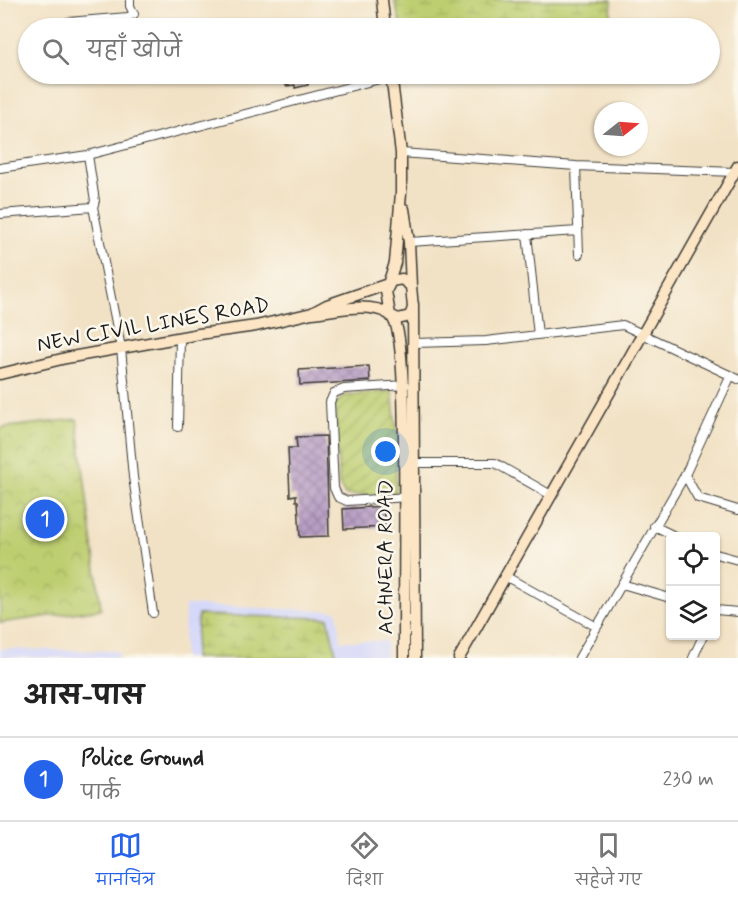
<!DOCTYPE html>
<html lang="hi">
<head>
<meta charset="utf-8">
<style>
  :root { --surface:#fff; --page:#f2f2f2; --text:#222; --muted:#767676; --line:#e0e0e0; --accent:#2563eb }
  body { margin:0; font-family:Mynerve,"Playpen Sans Deva",sans-serif; background:var(--page); color:var(--text) }
  .controls { position:absolute; right:18px; bottom:18px; display:grid; overflow:hidden; border-radius:6px; box-shadow:0 2px 4px #0004 }
  .controls button { width:54px; height:54px; display:grid; place-items:center; padding:0; border:0; border-bottom:2px solid var(--line); background:var(--surface); color:var(--text); font:30px sans-serif }
  .compass { position:absolute; left:594px; top:102px; width:54px; height:54px; border-radius:50%; background:var(--surface); box-shadow:0 2px 4px #0004; rotate:73deg }
  .you { position:absolute; left:386px; top:452px; width:21px; height:21px; margin:-15px; border:4px solid #fff; border-radius:50%; background:#1a73e8; box-shadow:0 0 0 9px #1a73e833 }
  .badge { display:grid; place-items:center; width:39px; height:39px; border-radius:50%; background:var(--accent); color:#fff; font-size:20px; font-weight:700 }
  .pin { position:absolute; translate:-50% -50%; border:3px solid #fff; box-shadow:0 2px 6px #0006 }
  .list { margin:0; padding:0; list-style:none }
  h2 { display:flex; justify-content:space-between; align-items:center; height:78px; margin:0; padding:0 24px; font-size:26px }
  h2 small { font-size:20px; font-weight:400; color:var(--muted) }
  .list li { display:grid; grid-template-columns:39px 1fr auto; gap:18px; align-items:center; box-sizing:border-box; height:84px; padding:0 24px; border-top:2px solid var(--line) }
  .list b { display:block; font-size:22px; white-space:nowrap }
  .list p { margin:0; font-size:20px; white-space:nowrap; color:var(--muted) }
  .list em { font-size:20px; font-style:normal; color:var(--muted) }
  .icon { flex:none; width:33px; height:33px; fill:none; stroke:currentColor; stroke-width:2; stroke-linecap:round; stroke-linejoin:round }
  .map { position:relative; flex:none; width:738px; height:658px; overflow:hidden }
  .search { position:absolute; background:var(--surface); box-shadow:0 2px 4px #0004; left:18px; right:18px; top:18px; height:66px; display:flex; align-items:center; gap:15px; box-sizing:border-box; padding:0 21px; border-radius:33px; color:var(--muted); font-size:22px }
  .sheet { height:162px; background:var(--surface) }
  nav { display:flex; justify-content:space-around; align-items:center; box-sizing:border-box; height:84px; border-top:2px solid var(--line); background:var(--surface); font-size:16px; color:var(--muted) }
  nav a { display:grid; justify-items:center; gap:3px }
  nav .on { color:var(--accent) }
  .map>svg:first-child { display:block }
</style>
</head>
<body>
<div class="map">
<svg width="738" height="658" viewBox="0 0 738 658">
  <defs>
    <pattern id="wetland-marsh" width="20" height="14" patternUnits="userSpaceOnUse" patternTransform="scale(1.5)"><rect width="20" height="14" fill="#bdce70"/><path d="M1 5h8M5 5V1M11 12h8M15 12V8" fill="none" stroke="#a2b060"/></pattern>
    <pattern id="park-crowns" width="20" height="18" patternUnits="userSpaceOnUse" patternTransform="scale(1.5)"><rect width="20" height="18" fill="#bdce70"/><path d="M2 6a3 3 0 1 1 6 0M12 15a3 3 0 1 1 6 0" fill="none" stroke="#a2b060"/></pattern>
    <pattern id="garden-furrows" width="10" height="10" patternUnits="userSpaceOnUse" patternTransform="scale(1.5)"><rect width="10" height="10" fill="#bdce70"/><path d="M-1 1l2-2M0 10L10 0M9 11l2-2" fill="none" stroke="#a2b060"/></pattern>
    <pattern id="building-cross-hatch" width="8" height="8" patternUnits="userSpaceOnUse" patternTransform="scale(1.5)"><rect width="8" height="8" fill="#b59ac3"/><path d="M0 0l8 8M0 8l8-8" fill="none" stroke="#927d9e"/></pattern>
  </defs>
  <rect width="100%" height="100%" fill="#fbf7ec"/>
  <filter id="ink" filterUnits="userSpaceOnUse"><feTurbulence type="fractalNoise" baseFrequency=".0167" numOctaves="2"/><feDisplacementMap in="SourceGraphic" scale="12" xChannelSelector="R" yChannelSelector="G"/><feConvolveMatrix kernelMatrix="1 2 1 2 8 2 1 2 1" color-interpolation-filters="sRGB"/></filter>
  <filter id="wash" filterUnits="userSpaceOnUse"><feTurbulence type="fractalNoise" baseFrequency=".008" numOctaves="4" result="noise"/><feDisplacementMap in="SourceGraphic" scale="24" xChannelSelector="R" yChannelSelector="G"/><feGaussianBlur stdDeviation="1.35" result="paint"/><feColorMatrix in="noise" values="0 0 0 0 0 0 0 0 0 0 0 0 0 0 0 0 0 1.4 0 .05"/><feComposite in="paint" operator="in"/></filter>
  <g filter="url(#wash)">
    <rect width="100%" height="100%" fill="#f2e2c5"/>
    <path fill="#d5d8f9" d="M185 605 337 611 341 641H386V658H183Z
      M0 649 117 651 120 658H0Z"/>
    <path fill="url(#wetland-marsh)" stroke="#6c7546" stroke-width="1.5" d="M394 0H612L610 27 585 28H402Z
      M198 615 328 618 337 658H194Z"/>
    <path fill="url(#park-crowns)" stroke="#6c7546" stroke-width="1.5" d="M77 419 101 609 0 623V428Z"/>
    <path fill="url(#garden-furrows)" stroke="#6c7546" stroke-width="1.5" d="M392 391 397 436 396 494 345 495 339 484 335 405 344 396Z"/>
    <g id="blocks">
      <path fill="url(#building-cross-hatch)" d="M283 74H322V77L307 80 308 85 295 88V85L286 86Z
        M369 366 370 381 300 385 299 370Z
        M326 436 329 536 300 537 298 501H296V495L290 496 288 448H297L296 437Z
        M383 506 385 527 344 529 343 509Z"/>
    </g>
  </g>
  <g filter="url(#ink)">
    <use href="#blocks" fill-opacity="0" stroke="#3c3a35" stroke-width="1.5"/>
    <g fill="none" stroke-linecap="round" stroke-linejoin="round">
      <g stroke="#3c3a35" stroke-width="10">
        <path id="street" d="M68 22 128 17 134 14 130 6V0
          M401 153 576 166 735 172
          M88 155 95 201 93 207 121 348 133 477 153 613
          M576 166 579 254
          M0 168 88 155 391 76
          M0 214 93 207
          M527 234 538 335
          M409 242 578 231
          M414 343 486 341 623 325 738 379
          M405 385 344 389 334 393 330 402 334 488 338 497 347 501 408 497
          M178 427 180 338
          M414 463H495L551 495
          M685 475 698 498 738 510
          M654 526 675 536
          M716 554 738 560
          M505 576 597 627
          M622 584 670 598
          M716 610 738 612
          M579 658 685 475 731 375
          M693 658 703 636"/>
      </g>
      <g stroke="#3c3a35" stroke-width="13">
        <path id="secondary" d="M382 0 385 28
          M391 74 401 153V193L395 263 388 284 327 305 312 313C334 311 369 301 389 314 395 319 398 331 399 339 404 372 403 406 404 439 405 512 404 585 404 658
          M404 209 409 242 411 286
          M402 279 411 286 413 308 410 316 398 319 390 315 386 291 391 281Z
          M413 304 415 658
          M0 374 66 358 199 334 256 326 312 313
          M459 658 738 166"/>
      </g>
      <use href="#street" stroke="#fff" stroke-width="8"/>
      <use href="#secondary" stroke="#fce5c4" stroke-width="10"/>
    </g>
  </g>
  <g text-anchor="middle" stroke-width="5" stroke-linejoin="round" paint-order="stroke">
    <g font-size="21" fill="#1c1c1c" stroke="#fbf7ec">
      <text transform="translate(153 324) rotate(-10)" y="7">NEW CIVIL LINES ROAD</text>
      <text transform="translate(385 557) rotate(-90)" y="7">ACHNERA ROAD</text>
    </g>
  </g>
</svg>
<div class="controls">
<button><svg class="icon" aria-label="locate" viewBox="0 0 24 24"><circle cx="12" cy="12" r="6"/><path d="M12 2v4M12 18v4M2 12h4M18 12h4"/></svg></button>
<button><svg class="icon" aria-label="layers" viewBox="0 0 24 24"><path d="M12 4l9 5-9 5-9-5zM3 14l9 5 9-5"/></svg></button>
</div>
<svg class="compass" viewBox="-18 -18 36 36"><path d="M0-13l5 13h-10z" fill="#e53935"/><path d="M0 13l5-13h-10z" fill="#767676"/></svg>
<div class="you"></div>
<div class="pin badge" style="left:45px;top:519px">1</div>
<div class="search"><svg class="icon" aria-label="search" viewBox="0 0 24 24"><circle cx="10" cy="10" r="6"/><path d="M15 15l6 6"/></svg>यहाँ खोजें</div>
</div>
<section class="sheet">
<h2>आस-पास<small></small></h2>
<ul class="list">
<li><span class="badge">1</span><div><b>Police Ground</b><p>पार्क</p></div><em>230 m</em></li>
</ul>
</section>
<nav>
<a class="on"><svg class="icon" aria-label="map" viewBox="0 0 24 24"><path d="M3 6l6-2 6 2 6-2v14l-6 2-6-2-6 2zM9 4v14M15 6v14"/></svg>मानचित्र</a>
<a><svg class="icon" aria-label="directions" viewBox="0 0 24 24"><path d="M12 3l9 9-9 9-9-9zM9 14v-3h6M13 9l2 2-2 2"/></svg>दिशा</a>
<a><svg class="icon" aria-label="saved" viewBox="0 0 24 24"><path d="M7 4h10v16l-5-4-5 4z"/></svg>सहेजे गए</a>
</nav>
</body>
</html>
